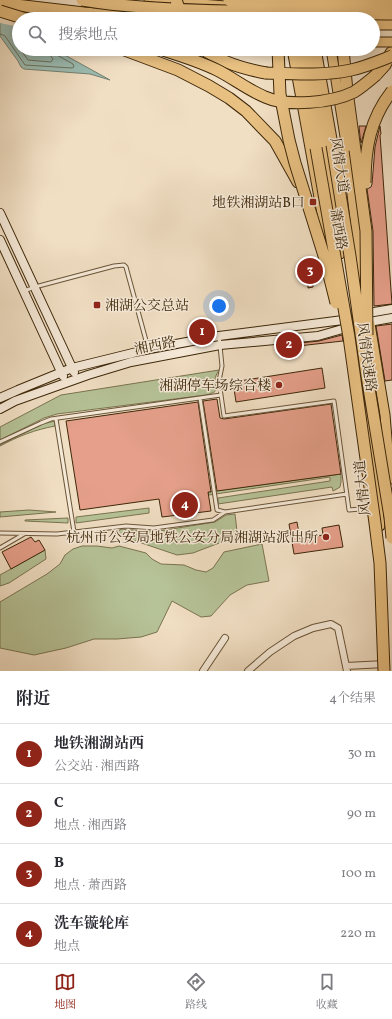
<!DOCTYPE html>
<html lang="zh">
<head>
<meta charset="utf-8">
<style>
  :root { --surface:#fff; --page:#f7f7f7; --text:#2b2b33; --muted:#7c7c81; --line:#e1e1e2; --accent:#8f2418 }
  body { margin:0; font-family:Vollkorn,"Noto Serif SC",serif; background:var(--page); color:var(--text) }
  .you { position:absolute; left:219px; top:306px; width:14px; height:14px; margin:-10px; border:3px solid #fff; border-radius:50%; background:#1a73e8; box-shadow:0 0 0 6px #1a73e833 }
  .badge { display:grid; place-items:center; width:26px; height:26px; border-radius:50%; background:var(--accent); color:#fff; font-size:13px; font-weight:700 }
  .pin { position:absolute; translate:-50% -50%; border:2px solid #fff; box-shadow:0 1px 4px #0006 }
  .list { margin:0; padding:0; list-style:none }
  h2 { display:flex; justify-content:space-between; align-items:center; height:52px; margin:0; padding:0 16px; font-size:17px }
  h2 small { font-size:13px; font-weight:400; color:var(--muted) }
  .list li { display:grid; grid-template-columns:26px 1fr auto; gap:12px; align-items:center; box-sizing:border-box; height:60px; padding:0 16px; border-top:1px solid var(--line) }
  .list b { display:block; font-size:15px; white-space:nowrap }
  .list p { margin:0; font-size:13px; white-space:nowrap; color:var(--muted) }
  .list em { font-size:13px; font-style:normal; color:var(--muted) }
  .icon { flex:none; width:22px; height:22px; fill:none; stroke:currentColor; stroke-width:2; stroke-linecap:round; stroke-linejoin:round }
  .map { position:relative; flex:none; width:392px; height:671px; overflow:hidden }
  .search { position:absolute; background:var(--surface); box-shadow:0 2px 10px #0003; left:12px; right:12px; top:12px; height:44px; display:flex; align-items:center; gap:10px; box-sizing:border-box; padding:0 14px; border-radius:22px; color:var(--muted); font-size:15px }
  .sheet { height:292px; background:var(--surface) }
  nav { display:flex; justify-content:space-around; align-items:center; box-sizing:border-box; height:56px; border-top:1px solid var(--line); background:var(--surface); font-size:11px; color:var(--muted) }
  nav a { display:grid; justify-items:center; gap:2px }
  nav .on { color:var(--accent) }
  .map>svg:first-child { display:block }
</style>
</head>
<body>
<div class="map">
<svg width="392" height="671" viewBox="0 0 392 671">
  <rect width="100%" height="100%" fill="#f1dfc4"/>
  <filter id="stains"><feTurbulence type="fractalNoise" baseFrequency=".005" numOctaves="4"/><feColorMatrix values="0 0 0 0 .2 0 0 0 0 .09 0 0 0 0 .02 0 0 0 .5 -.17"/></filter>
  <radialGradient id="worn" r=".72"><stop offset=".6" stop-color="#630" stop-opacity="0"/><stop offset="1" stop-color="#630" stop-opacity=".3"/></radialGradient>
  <path fill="#b6c297" stroke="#7a7450" d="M219 370C217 373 215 377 215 380 215 391 220 391 206 395L57 414 44 418 0 440V427L61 395Z
    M55 421V426C34 430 19 436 0 446V445L42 424Z
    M341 474V482L340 487 335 490 333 491 332 487 218 504V498L330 481V477L209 495 208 492Z
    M149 508V513L76 523V517Z
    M29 510 56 512 0 517V512Z
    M235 514 238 540H227L193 553 177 555 115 534 121 529 147 531H159L215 522 226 515Z
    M68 518V523L25 521V520Z
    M262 544 269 581 247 585 230 595 211 616 201 617 172 601 157 632 141 637 117 639H94L66 648 34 655 0 648V602L47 574 60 564 65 555 73 549 82 546H97L112 548 119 546 146 553 152 559 161 564 184 565 196 570 206 572 213 568 224 552Z
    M45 550 46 559 9 583 0 586V575Z"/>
  <path fill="#9bbdb4" stroke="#758170" d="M0 0 19 19V49H54L110 80 90 74 24 69 21 67 18 61 0 36Z"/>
  <path fill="#f1dfc4" d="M0 0H22L30 19H19V27L0 23Z"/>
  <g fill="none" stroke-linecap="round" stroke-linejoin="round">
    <path stroke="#6c725e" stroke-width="1" d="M0 34 3 35 5 36 25 65 72 68 74 67 73 64 55 54 53 49
      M20 49 28 60 51 62 53 59 49 54 48 49"/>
  </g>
  <path fill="#e59f8a" stroke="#3d2709" d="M359 126H366L361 143 360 136Z
    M380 126 381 134 380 135 392 304 374 306 373 231 367 189 371 187 372 184 375 147Z
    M307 263H312L313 287 308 288Z
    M392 324V380L385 381 376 326Z
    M342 335 343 341 316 344 281 348V345L319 341Z
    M322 368 325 388 236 402 233 382Z
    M217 399 220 418 224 419 331 404 341 474 217 491 203 401Z
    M198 402 211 492H208L211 511 162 517 159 499 80 510 66 421Z
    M297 522 300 539 323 535 322 528 339 525 343 547 294 554 289 524Z
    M31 537 35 542 39 540 45 550 11 569 2 552Z"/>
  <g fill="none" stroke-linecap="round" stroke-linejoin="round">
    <g stroke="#6a5538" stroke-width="5">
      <path id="lane" d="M24 291 35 287 114 266 124 265 126 267 148 348
        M219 336 222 366 219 381 224 416 334 401 349 510 371 508
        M200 398 217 510 225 512
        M56 419 74 532
        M0 442 41 423 51 419 221 395
        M0 533 57 534 126 526 154 528 213 520 225 512 347 494
        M0 548 24 534"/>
    </g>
    <g stroke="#6a5538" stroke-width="8">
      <path id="street" d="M346 666 385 664
        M203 671 225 638
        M248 671 270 652 294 636 313 628 331 624 338 628 347 671"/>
    </g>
    <g stroke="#3d2709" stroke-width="10">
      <path id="secondary" d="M0 213 74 372
        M0 240 63 376
        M0 398 18 390 72 368 149 349 219 336 343 320 357 317 368 313 392 309
        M0 409 15 401 88 375 131 362 220 345 318 336 346 328 358 324 392 318"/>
    </g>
    <g stroke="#3d2709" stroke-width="11">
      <path id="primary" d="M149 0 226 6
        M373 42H392
        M292 49 330 258
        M308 49 340 254
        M331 49 346 143 363 288
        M370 324 385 415 389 462 392 479
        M364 410 372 449 380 526"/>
    </g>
    <g stroke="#3d2709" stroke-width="13">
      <path id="highway" d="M0 0 16 5 84 13 157 19
        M373 24H392
        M122 49 178 70 209 86 229 98 246 111 275 141 298 182
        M203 49C222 63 244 69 266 73
        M299 49 316 148
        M315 49 332 145
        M343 49 347 91 355 150
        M376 75 385 65 391 53"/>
    </g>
    <use href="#lane" stroke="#f6ead9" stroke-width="3"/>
    <use href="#street" stroke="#f6ead9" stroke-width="6"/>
    <use href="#secondary" stroke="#f6ead9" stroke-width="8"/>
    <use href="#primary" stroke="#e8c082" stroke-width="9"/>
    <use href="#highway" stroke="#e8c082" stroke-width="11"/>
    <g stroke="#3d2709" stroke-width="13" stroke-linecap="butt">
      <path id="highway-bridge" d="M82 0C130 8 179 10 228 11 282 13 337 13 392 14
        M176 0 183 19
        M229 0 249 4 286 5 392 4
        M0 11 26 19
        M160 49C179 55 199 61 217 70 233 78 248 90 265 97 287 107 332 103 354 92 362 87 369 81 376 75
        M278 49 280 94 289 140 295 163 325 259 336 303
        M266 73C295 74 323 76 351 70 365 67 379 61 392 56
        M332 145 350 256 367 376 390 517 392 538
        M316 148 349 337 375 523 380 563 384 671
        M355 150 366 231 367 335
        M365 183C365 148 370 119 392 91"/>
    </g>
    <use href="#highway-bridge" stroke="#e8c082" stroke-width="11"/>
  </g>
  <g fill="#8f2418" stroke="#f6ead9" stroke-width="1.5">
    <rect x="309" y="198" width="8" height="8" rx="2"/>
    <rect x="93" y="301" width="8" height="8" rx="2"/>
    <circle cx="279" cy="385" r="4"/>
    <circle cx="326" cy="537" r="4"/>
  </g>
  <g text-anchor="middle" stroke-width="3" stroke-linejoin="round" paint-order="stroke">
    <g font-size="14" fill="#3d2709" stroke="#f6ead9">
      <text transform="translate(340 165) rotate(81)" y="5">风情大道</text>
      <text transform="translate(339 229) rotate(80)" y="5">萧西路</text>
      <text transform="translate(155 345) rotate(-11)" y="5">湘西路</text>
      <text transform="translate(367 357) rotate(82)" y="5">风情快速路</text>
      <text transform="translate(362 488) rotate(-96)" y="5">风情大道</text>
    </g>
    <g font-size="14" fill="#3d2709" stroke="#f6ead9" text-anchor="end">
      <text x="305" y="207">地铁湘湖站B口</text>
      <text x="105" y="310" text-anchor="start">湘湖公交总站</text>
      <text x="271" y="390">湘湖停车场综合楼</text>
      <text x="318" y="542">杭州市公安局地铁公安分局湘湖站派出所</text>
    </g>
  </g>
  <rect width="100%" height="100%" filter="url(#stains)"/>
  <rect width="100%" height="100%" fill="url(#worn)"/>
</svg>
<div class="you"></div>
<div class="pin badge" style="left:202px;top:332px">1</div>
<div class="pin badge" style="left:289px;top:345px">2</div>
<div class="pin badge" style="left:310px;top:271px">3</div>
<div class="pin badge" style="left:185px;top:505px">4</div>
<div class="search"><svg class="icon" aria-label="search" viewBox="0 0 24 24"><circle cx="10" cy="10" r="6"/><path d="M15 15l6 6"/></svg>搜索地点</div>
</div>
<section class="sheet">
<h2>附近<small>4个结果</small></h2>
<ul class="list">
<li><span class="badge">1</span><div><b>地铁湘湖站西</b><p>公交站 · 湘西路</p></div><em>30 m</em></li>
<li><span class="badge">2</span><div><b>C</b><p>地点 · 湘西路</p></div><em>90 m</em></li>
<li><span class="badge">3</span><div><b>B</b><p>地点 · 萧西路</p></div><em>100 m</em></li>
<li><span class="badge">4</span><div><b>洗车镟轮库</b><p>地点</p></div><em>220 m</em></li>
</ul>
</section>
<nav>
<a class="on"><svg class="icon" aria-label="map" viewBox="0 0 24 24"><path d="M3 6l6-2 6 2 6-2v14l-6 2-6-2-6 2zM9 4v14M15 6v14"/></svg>地图</a>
<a><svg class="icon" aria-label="directions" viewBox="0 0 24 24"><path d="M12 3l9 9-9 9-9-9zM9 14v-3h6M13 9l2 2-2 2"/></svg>路线</a>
<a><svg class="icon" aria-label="saved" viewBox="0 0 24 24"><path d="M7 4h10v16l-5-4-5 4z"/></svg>收藏</a>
</nav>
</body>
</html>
